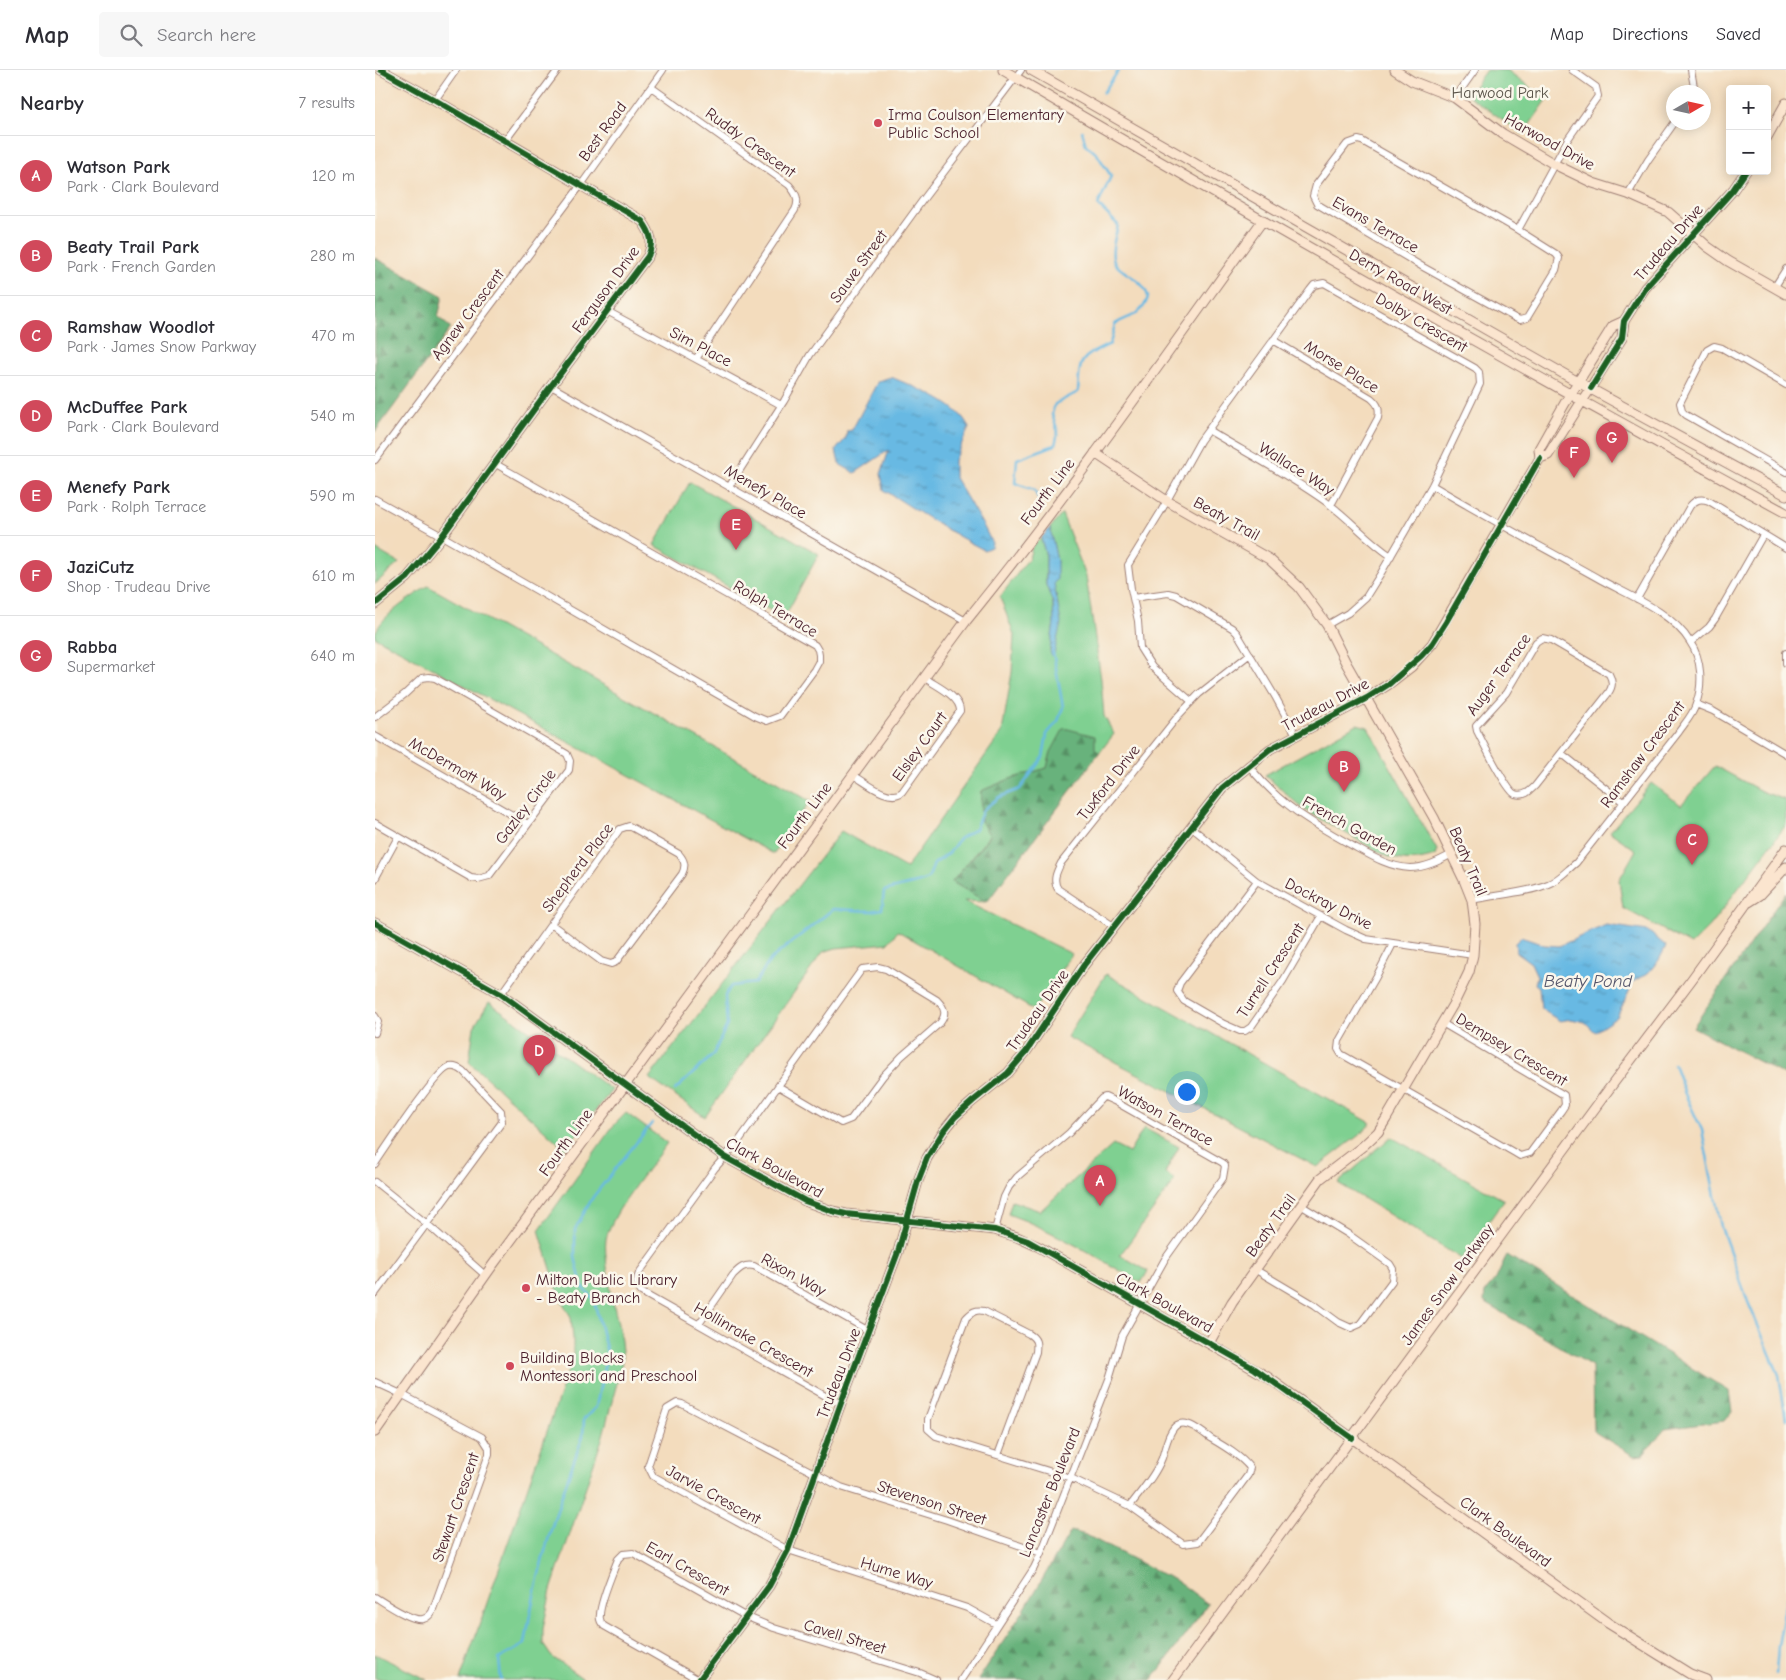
<!DOCTYPE html>
<html lang="en">
<head>
<meta charset="utf-8">
<style>
  :root { --surface:#fff; --page:#f7f7f7; --text:#2b2b33; --muted:#7c7c81; --line:#e1e1e2; --accent:#d1495b }
  body { margin:0; font-family:"Comic Neue",sans-serif; background:var(--page); color:var(--text) }
  .controls { position:absolute; right:15px; top:15px; display:grid; overflow:hidden; border-radius:5px; box-shadow:0 2px 12px #0003 }
  .controls button { width:45px; height:45px; display:grid; place-items:center; padding:0; border:0; border-bottom:1px solid var(--line); background:var(--surface); color:var(--text); font:25px sans-serif }
  .compass { position:absolute; left:1291px; top:15px; width:45px; height:45px; border-radius:50%; background:var(--surface); box-shadow:0 2px 12px #0003; rotate:81deg }
  .you { position:absolute; left:811px; top:1021px; width:18px; height:18px; margin:-12px; border:4px solid #fff; border-radius:50%; background:#1a73e8; box-shadow:0 0 0 8px #1a73e833 }
  .badge { display:grid; place-items:center; width:32px; height:32px; border-radius:50%; background:var(--accent); color:#fff; font-size:16px; font-weight:700 }
  .pin { position:absolute; translate:-50% -41px; filter:drop-shadow(0 1px 2px #0008) }
  .pin::after { content:''; position:absolute; top:26px; width:18px; height:15px; background:inherit; clip-path:polygon(0 0,100% 0,50% 100%) }
  .list { margin:0; padding:0; list-style:none }
  h2 { display:flex; justify-content:space-between; align-items:center; height:65px; margin:0; padding:0 20px; font-size:21px }
  h2 small { font-size:16px; font-weight:400; color:var(--muted) }
  .list li { display:grid; grid-template-columns:32px 1fr auto; gap:15px; align-items:center; box-sizing:border-box; height:80px; padding:0 20px; border-top:1px solid var(--line) }
  .list b { display:block; font-size:19px; white-space:nowrap }
  .list p { margin:0; font-size:16px; white-space:nowrap; color:var(--muted) }
  .list em { font-size:16px; font-style:normal; color:var(--muted) }
  .icon { flex:none; width:28px; height:28px; fill:none; stroke:currentColor; stroke-width:2; stroke-linecap:round; stroke-linejoin:round }
  .map { position:relative; flex:none; width:1411px; height:1610px; overflow:hidden }
  header { display:flex; align-items:center; gap:30px; box-sizing:border-box; height:70px; padding:0 25px; background:var(--surface); border-bottom:1px solid var(--line) }
  header strong { font-size:24px }
  nav { display:flex; gap:28px; margin-inline-start:auto; font-size:18px }
  .search { width:350px; height:45px; background:var(--page); display:flex; align-items:center; gap:12px; box-sizing:border-box; padding:0 18px; border-radius:5px; color:var(--muted); font-size:19px }
  main { display:flex }
  aside { flex:1; background:var(--surface) }
  .map>svg:first-child { display:block }
</style>
</head>
<body>
<header>
<strong>Map</strong>
<div class="search"><svg class="icon" aria-label="search" viewBox="0 0 24 24"><circle cx="10" cy="10" r="6"/><path d="M15 15l6 6"/></svg>Search here</div>
<nav><a>Map</a><a>Directions</a><a>Saved</a></nav>
</header>
<main>
<aside>
<h2>Nearby<small>7 results</small></h2>
<ul class="list">
<li><span class="badge">A</span><div><b>Watson Park</b><p>Park · Clark Boulevard</p></div><em>120 m</em></li>
<li><span class="badge">B</span><div><b>Beaty Trail Park</b><p>Park · French Garden</p></div><em>280 m</em></li>
<li><span class="badge">C</span><div><b>Ramshaw Woodlot</b><p>Park · James Snow Parkway</p></div><em>470 m</em></li>
<li><span class="badge">D</span><div><b>McDuffee Park</b><p>Park · Clark Boulevard</p></div><em>540 m</em></li>
<li><span class="badge">E</span><div><b>Menefy Park</b><p>Park · Rolph Terrace</p></div><em>590 m</em></li>
<li><span class="badge">F</span><div><b>JaziCutz</b><p>Shop · Trudeau Drive</p></div><em>610 m</em></li>
<li><span class="badge">G</span><div><b>Rabba</b><p>Supermarket</p></div><em>640 m</em></li>
</ul>
</aside>
<div class="map">
<svg width="1411" height="1610" viewBox="0 0 1411 1610">
  <defs>
    <pattern id="forest-firs" width="22" height="20" patternUnits="userSpaceOnUse" patternTransform="scale(1.25)"><rect width="22" height="20" fill="#67b27b"/><path d="M5 1l3.5 6h-7zM16 11l3.5 6h-7z" fill="#579065"/></pattern>
    <pattern id="water-ripples" width="26" height="14" patternUnits="userSpaceOnUse" patternTransform="scale(1.25)"><rect width="26" height="14" fill="#68b9e3"/><path d="M2 4q2-2 4 0t4 0M15 11q2-2 4 0t4 0" fill="none" stroke="#5896b8"/></pattern>
  </defs>
  <rect width="100%" height="100%" fill="#fbf7ec"/>
  <filter id="ink" filterUnits="userSpaceOnUse"><feTurbulence type="fractalNoise" baseFrequency=".02" numOctaves="2"/><feDisplacementMap in="SourceGraphic" scale="10" xChannelSelector="R" yChannelSelector="G"/><feConvolveMatrix kernelMatrix="1 2 1 2 8 2 1 2 1" color-interpolation-filters="sRGB"/></filter>
  <filter id="wash" filterUnits="userSpaceOnUse"><feTurbulence type="fractalNoise" baseFrequency=".0096" numOctaves="4" result="noise"/><feDisplacementMap in="SourceGraphic" scale="20" xChannelSelector="R" yChannelSelector="G"/><feGaussianBlur stdDeviation="1.12" result="paint"/><feColorMatrix in="noise" values="0 0 0 0 0 0 0 0 0 0 0 0 0 0 0 0 0 1.4 0 .05"/><feComposite in="paint" operator="in"/></filter>
  <g filter="url(#wash)">
    <rect width="100%" height="100%" fill="#f3dcbd"/>
    <path fill="#7fd091" stroke="#64785e" d="M1111 0H1132L1172 30 1148 64 1094 26V23Z
      M315 412 444 484 409 548 279 475Z
      M687 444 711 506 726 609 729 646 739 664 724 683 720 679 676 682 672 698 635 709 606 721V751L615 765 577 812 612 832 589 831 697 884 659 940 523 861 513 873 461 878 448 882 330 1047 274 1008 466 761 531 798 627 662 637 602 639 565 625 527 654 488 657 477 666 468 671 486V515L678 533 679 553 675 580 683 534 678 513 682 491 675 458Z
      M0 479 24 493 0 514Z
      M53 516 435 731 399 784 0 567C0 549 39 526 53 516Z
      M982 654 993 657 1062 780 1060 786C1041 792 1030 792 1011 786L928 739 890 705Z
      M1340 696 1388 722 1411 730V755L1335 856 1316 875 1248 838 1244 810 1261 780 1235 762 1276 713 1306 735Z
      M731 904 996 1053 987 1063 942 1097 692 967Z
      M114 932 237 1020 190 1079 94 992 99 957Z
      M251 1043 292 1073C275 1097 237 1142 231 1169 229 1182 234 1213 237 1226 241 1249 250 1274 246 1298L227 1369 176 1520 168 1559V1574L176 1586 210 1610H85L198 1287V1268L196 1247 185 1228 164 1160 238 1056Z
      M769 1058 804 1077 790 1103 800 1110 745 1185 773 1201 766 1213C723 1188 680 1161 633 1144L637 1131 665 1141 738 1075 754 1083Z
      M1016 1067 1129 1130 1087 1189 963 1113Z
      M0 1584 52 1610 0 1609Z"/>
    <path fill="url(#forest-firs)" stroke="#586853" d="M0 188 68 226 63 247 76 258 0 362Z
      M689 658 720 666V678L724 683 612 832 577 812 615 766 606 751V721L635 709 672 698 676 682Z
      M1411 822V1006L1318 957Z
      M1132 1185 1354 1321 1357 1341 1349 1351 1290 1359 1268 1385 1259 1386 1218 1361 1217 1296 1109 1232 1110 1222 1121 1209Z
      M696 1461 711 1465 805 1513 833 1534 777 1610H603L649 1540Z"/>
    <path fill="url(#water-ripples)" stroke="#596c87" d="M516 307C539 317 585 333 594 358L579 390V406L609 457 617 473 616 477 609 480C574 462 542 441 509 420L506 404 514 380 480 403 464 394 461 380 471 368 472 361 477 360 503 311Z
      M675 458 682 491V509L679 513 686 553 679 584 676 586 675 580 679 553 678 533 671 515V486L666 468Z
      M1231 855 1273 861 1291 876 1284 890 1273 903 1259 911 1242 947 1220 962 1210 952 1196 949 1185 951 1166 939 1164 917 1160 914 1162 906 1156 893 1141 882 1140 873 1146 867 1169 875 1184 876Z"/>
    <g fill="none" stroke-linecap="round" stroke-linejoin="round">
      <path stroke="#68b9e3" stroke-width="2.5" d="M728 23 744 0
        M666 433 659 420 640 413 642 389 680 375 683 362 677 344 680 334 703 322C705 287 704 289 735 274L740 254C756 245 767 246 773 227 768 205 740 204 738 187 736 177 741 165 743 155L723 135 736 106 722 84 711 75 707 61
        M1299 994 1310 1024 1327 1060 1346 1157 1373 1232 1404 1305 1411 1349
        M300 1020 338 985 352 955 350 926 356 916 380 913 396 889 458 839 496 841 507 839 509 821C524 816 538 815 553 809L559 794 574 783 584 769 600 759 608 740 624 727 645 719 668 687 672 664 683 651 688 637 678 582
        M1401 1604 1403 1576 1411 1531
        M126 1610 124 1589 150 1574C161 1500 182 1436 208 1366L209 1349 221 1337 232 1283 219 1230 207 1216 200 1187V1159L218 1127 277 1053"/>
    </g>
  </g>
  <g filter="url(#ink)">
    <g fill="none" stroke-linecap="round" stroke-linejoin="round">
      <g stroke="#9e7e74" stroke-width="8">
        <path id="street" d="M1316 0 1319 17 1318 22
          M276 17 414 115C421 123 425 130 420 140L321 289
          M1080 28 1100 0
          M60 30 81 0
          M983 70 987 71 1143 160 1181 184 1184 188 1181 200 1152 248 1145 250 1140 248 1048 197 942 134 938 126 941 115 972 74Z
          M130 71 183 0
          M1253 124 1273 90 1300 52
          M1143 160 1193 69 1223 26 1221 17 1197 0
          M1399 218 1411 199
          M232 241 406 335
          M898 270 996 328C1003 334 1005 338 1003 348L956 435
          M1411 315 1347 278 1339 276 1332 280 1305 333 1307 341 1311 345 1411 402
          M176 316 591 551
          M833 360C873 384 916 406 954 434 976 450 992 470 1016 486
          M0 390 206 115 288 0
          M1057 415C1112 448 1169 478 1226 510 1255 526 1297 542 1315 572 1327 589 1328 615 1321 634 1318 645 1309 654 1303 663L1201 793C1192 800 1184 810 1173 814 1150 824 1122 824 1097 830
          M354 417 409 331 435 285 547 131 646 0
          M0 429 67 466 380 646 392 651 405 646 439 600 444 591V585L443 580 440 575 119 393
          M758 528 793 523 801 525 857 558 862 563 901 628 921 665
          M1262 529 1315 436C1321 429 1326 428 1334 431L1411 478
          M1167 568 1176 570 1234 604C1239 613 1237 619 1231 626L1160 716C1155 721 1149 727 1140 724 1133 722 1107 671 1102 661L1101 656 1131 623 1161 572Z
          M1316 572 1334 557 1340 549 1388 465
          M1411 583V593
          M816 631 777 597 765 578 763 551 756 519 753 495 785 443 825 371 935 220 939 215 949 213 1100 298 1104 302 1105 314 1057 415 1006 503 991 527 973 543 952 555
          M1321 634 1338 641 1411 684
          M0 647 30 624 47 608 54 607 60 608 192 684 195 691 194 700 114 806 103 809 96 808 0 753
          M0 666 153 754
          M1186 683 1248 732
          M873 695C905 735 935 752 978 776 996 786 1014 797 1035 798 1050 798 1064 791 1077 784
          M478 705C491 712 514 733 527 722L585 641C585 626 561 616 550 608
          M817 758 882 811 971 860 991 869 1098 885
          M0 809 23 767
          M882 811 805 913 802 921 809 931 849 954 865 961H870L876 957 908 911 946 846
          M740 857 683 819C677 810 682 801 686 793L803 646 824 624 875 584
          M1018 874 1001 907 964 971 963 979 966 984 1140 1083 1145 1086 1155 1083 1186 1041 1190 1035 1189 1025 1067 953
          M126 924 176 854 226 891 236 894 241 892 307 804C311 796 310 791 304 784L258 758 254 756 245 759 176 854
          M0 946 3 951 0 963
          M403 1016 466 1053 476 1049 508 1006 527 986 565 953C572 944 570 938 562 930L511 899 503 897 487 899 363 1072 340 1098 264 1203C261 1211 261 1215 266 1222L454 1328 466 1333
          M0 1094C10 1079 62 1000 74 997 79 996 84 998 88 1001L126 1041 127 1052 0 1224
          M0 1112 51 1153 110 1205
          M881 1200 940 1235 963 1252 976 1258 985 1254 1017 1211 1018 1199 1015 1194 973 1164 927 1136
          M324 1254 358 1205C365 1198 369 1194 379 1196L494 1261
          M0 1312 26 1324 107 1367 114 1378V1384L57 1542C55 1545 52 1548 48 1549 37 1552 10 1533 0 1527
          M623 1385 661 1282C662 1273 662 1269 654 1264L609 1241C601 1239 597 1242 591 1248L553 1349V1359L561 1366 696 1408 755 1436 808 1474 823 1472 873 1405 875 1398C866 1386 849 1376 835 1368 827 1362 814 1351 804 1354 794 1357 790 1379 787 1388 780 1406 766 1421 755 1436
          M621 1554 592 1538 413 1480 278 1406 273 1396 292 1339 302 1333 307 1334 466 1417 572 1450 666 1483
          M324 1610 229 1556C226 1553 224 1549 225 1545 225 1532 238 1502 243 1489L248 1484 258 1483 370 1546 399 1558 545 1603 561 1610
          M586 1610 659 1498 666 1483 734 1309 747 1266 790 1189 848 1108 850 1096 848 1093 739 1031 730 1027 727 1028 694 1063 642 1107 634 1117 629 1127 620 1160"/>
      </g>
      <g stroke="#9e7e74" stroke-width="11">
        <path id="secondary" d="M628 0C887 152 1148 300 1411 443
          M656 0 1203 312 1411 425
          M1020 0 1037 11 1080 28 1128 64 1179 94 1218 113 1253 124 1293 142 1333 177 1353 191 1411 224
          M1392 67 1411 33
          M720 383 792 431 894 489 924 517 952 555 971 593 1059 748 1089 810 1097 830 1100 854 1098 885 1094 902 1080 931 1011 1049 1003 1062 988 1076 945 1109 857 1232 834 1273
          M1165 388 1173 385 1247 268 1249 251 1270 218 1358 120 1371 101
          M0 534 32 508 67 466 176 316 273 186C279 173 276 163 267 151L60 30 6 0
          M1374 832 1385 825 1411 797
          M0 853 126 924 350 1087 430 1131 457 1141 471 1144 620 1160 642 1167 664 1177 891 1306 1233 1553 1315 1604 1331 1610
          M0 1362 117 1196 591 551C696 422 791 285 888 150
          M324 1610 394 1516 413 1480 466 1333 523 1182 543 1111 552 1088 568 1062 580 1047 598 1031 633 1003 651 982 709 895 847 718 895 679 992 628 1014 614 1036 597 1057 574 1165 388 1164 379 1190 333 1238 256 1249 251
          M798 1610 1231 1023 1317 909 1411 779"/>
      </g>
      <use href="#street" stroke="#fff" stroke-width="6"/>
      <use href="#secondary" stroke="#fbe5cf" stroke-width="9"/>
      <g stroke="#fbf7ec" stroke-width="9">
        <path id="cycleway" d="M1216 318 1247 268 1249 251 1270 218 1358 120 1371 101
          M0 534 32 508 67 466 176 316 273 186C279 173 276 163 267 151L60 30 6 0
          M0 853 126 924 350 1087 430 1131 457 1141 471 1144 620 1160 653 1171 880 1299 977 1368
          M324 1610 394 1516 413 1480 466 1333 523 1182 543 1111 552 1088 568 1062 580 1047 598 1031 633 1003 651 982 709 895 847 718 895 679 992 628 1014 614 1046 586 1057 574 1071 552 1165 388"/>
      </g>
      <use href="#cycleway" stroke="#1b5e20" stroke-width="6"/>
    </g>
  </g>
  <g fill="#d1495b" stroke="#fbf7ec" stroke-width="2">
    <circle cx="503" cy="53" r="5"/>
    <circle cx="151" cy="1218" r="5"/>
    <circle cx="135" cy="1296" r="5"/>
  </g>
  <g text-anchor="middle" stroke-width="5" stroke-linejoin="round" paint-order="stroke">
    <g font-size="16" fill="#5a544a" stroke="#fbf7ec">
      <text x="1125" y="28">Harwood Park</text>
    </g>
    <g font-size="16" fill="#4a1f2b" stroke="#fbf7ec" text-anchor="start">
      <text x="513" y="50">Irma Coulson Elementary<tspan x="513" dy="18">Public School</tspan></text>
      <text x="161" y="1215">Milton Public Library<tspan x="161" dy="18">- Beaty Branch</tspan></text>
      <text x="145" y="1293">Building Blocks<tspan x="145" dy="18">Montessori and Preschool</tspan></text>
    </g>
    <g font-size="16" fill="#4a1f2b" stroke="#fbf7ec">
      <text transform="translate(227 61) rotate(-54)" y="6">Best Road</text>
      <text transform="translate(1175 71) rotate(29)" y="6">Harwood Drive</text>
      <text transform="translate(376 72) rotate(36)" y="6">Ruddy Crescent</text>
      <text transform="translate(1001 154) rotate(30)" y="6">Evans Terrace</text>
      <text transform="translate(1293 172) rotate(-49)" y="6">Trudeau Drive</text>
      <text transform="translate(483 196) rotate(-54)" y="6">Sauve Street</text>
      <text transform="translate(1026 211) rotate(30)" y="6">Derry Road West</text>
      <text transform="translate(230 219) rotate(-54)" y="6">Ferguson Drive</text>
      <text transform="translate(92 244) rotate(-53)" y="6">Agnew Crescent</text>
      <text transform="translate(1047 252) rotate(30)" y="6">Dolby Crescent</text>
      <text transform="translate(326 276) rotate(28)" y="6">Sim Place</text>
      <text transform="translate(967 296) rotate(32)" y="6">Morse Place</text>
      <text transform="translate(922 398) rotate(32)" y="6">Wallace Way</text>
      <text transform="translate(391 421) rotate(30)" y="6">Menefy Place</text>
      <text transform="translate(672 421) rotate(-53)" y="6">Fourth Line</text>
      <text transform="translate(852 448) rotate(29)" y="6">Beaty Trail</text>
      <text transform="translate(401 538) rotate(31)" y="6">Rolph Terrace</text>
      <text transform="translate(1123 604) rotate(-54)" y="6">Auger Terrace</text>
      <text transform="translate(950 634) rotate(-28)" y="6">Trudeau Drive</text>
      <text transform="translate(544 676) rotate(-54)" y="6">Elsley Court</text>
      <text transform="translate(1267 684) rotate(-53)" y="6">Ramshaw Crescent</text>
      <text transform="translate(83 698) rotate(30)" y="6">McDermott Way</text>
      <text transform="translate(733 712) rotate(-52)" y="6">Tuxford Drive</text>
      <text transform="translate(150 736) rotate(-53)" y="6">Gazley Circle</text>
      <text transform="translate(429 745) rotate(-53)" y="6">Fourth Line</text>
      <text transform="translate(975 755) rotate(29)" y="6">French Garden</text>
      <text transform="translate(1094 791) rotate(67)" y="6">Beaty Trail</text>
      <text transform="translate(202 797) rotate(-53)" y="6">Shepherd Place</text>
      <text transform="translate(954 833) rotate(27)" y="6">Dockray Drive</text>
      <text transform="translate(895 900) rotate(-57)" y="6">Turrell Crescent</text>
      <text transform="translate(662 940) rotate(-55)" y="6">Trudeau Drive</text>
      <text transform="translate(1137 979) rotate(31)" y="6">Dempsey Crescent</text>
      <text transform="translate(791 1045) rotate(29)" y="6">Watson Terrace</text>
      <text transform="translate(190 1072) rotate(-54)" y="6">Fourth Line</text>
      <text transform="translate(400 1097) rotate(29)" y="6">Clark Boulevard</text>
      <text transform="translate(895 1155) rotate(-54)" y="6">Beaty Trail</text>
      <text transform="translate(419 1204) rotate(29)" y="6">Rixon Way</text>
      <text transform="translate(1072 1214) rotate(-54)" y="6">James Snow Parkway</text>
      <text transform="translate(790 1232) rotate(29)" y="6">Clark Boulevard</text>
      <text transform="translate(379 1269) rotate(30)" y="6">Hollinrake Crescent</text>
      <text transform="translate(463 1303) rotate(-69)" y="6">Trudeau Drive</text>
      <text transform="translate(674 1422) rotate(-68)" y="6">Lancaster Boulevard</text>
      <text transform="translate(339 1424) rotate(29)" y="6">Jarvie Crescent</text>
      <text transform="translate(557 1432) rotate(18)" y="6">Stevenson Street</text>
      <text transform="translate(80 1437) rotate(-71)" y="6">Stewart Crescent</text>
      <text transform="translate(1131 1461) rotate(36)" y="6">Clark Boulevard</text>
      <text transform="translate(313 1498) rotate(30)" y="6">Earl Crescent</text>
      <text transform="translate(522 1502) rotate(17)" y="6">Hume Way</text>
      <text transform="translate(470 1566) rotate(17)" y="6">Cavell Street</text>
    </g>
    <g font-size="18" font-style="italic" fill="#54556b" stroke="#fbf7ec">
      <text x="1213" y="917">Beaty Pond</text>
    </g>
  </g>
</svg>
<div class="controls">
<button>+</button>
<button>−</button>
</div>
<svg class="compass" viewBox="-18 -18 36 36"><path d="M0-13l5 13h-10z" fill="#e53935"/><path d="M0 13l5-13h-10z" fill="#7c7c81"/></svg>
<div class="you"></div>
<div class="pin badge" style="left:725px;top:1136px">A</div>
<div class="pin badge" style="left:969px;top:722px">B</div>
<div class="pin badge" style="left:1317px;top:795px">C</div>
<div class="pin badge" style="left:164px;top:1006px">D</div>
<div class="pin badge" style="left:361px;top:480px">E</div>
<div class="pin badge" style="left:1199px;top:408px">F</div>
<div class="pin badge" style="left:1237px;top:393px">G</div>
</div>
</main>
</body>
</html>
